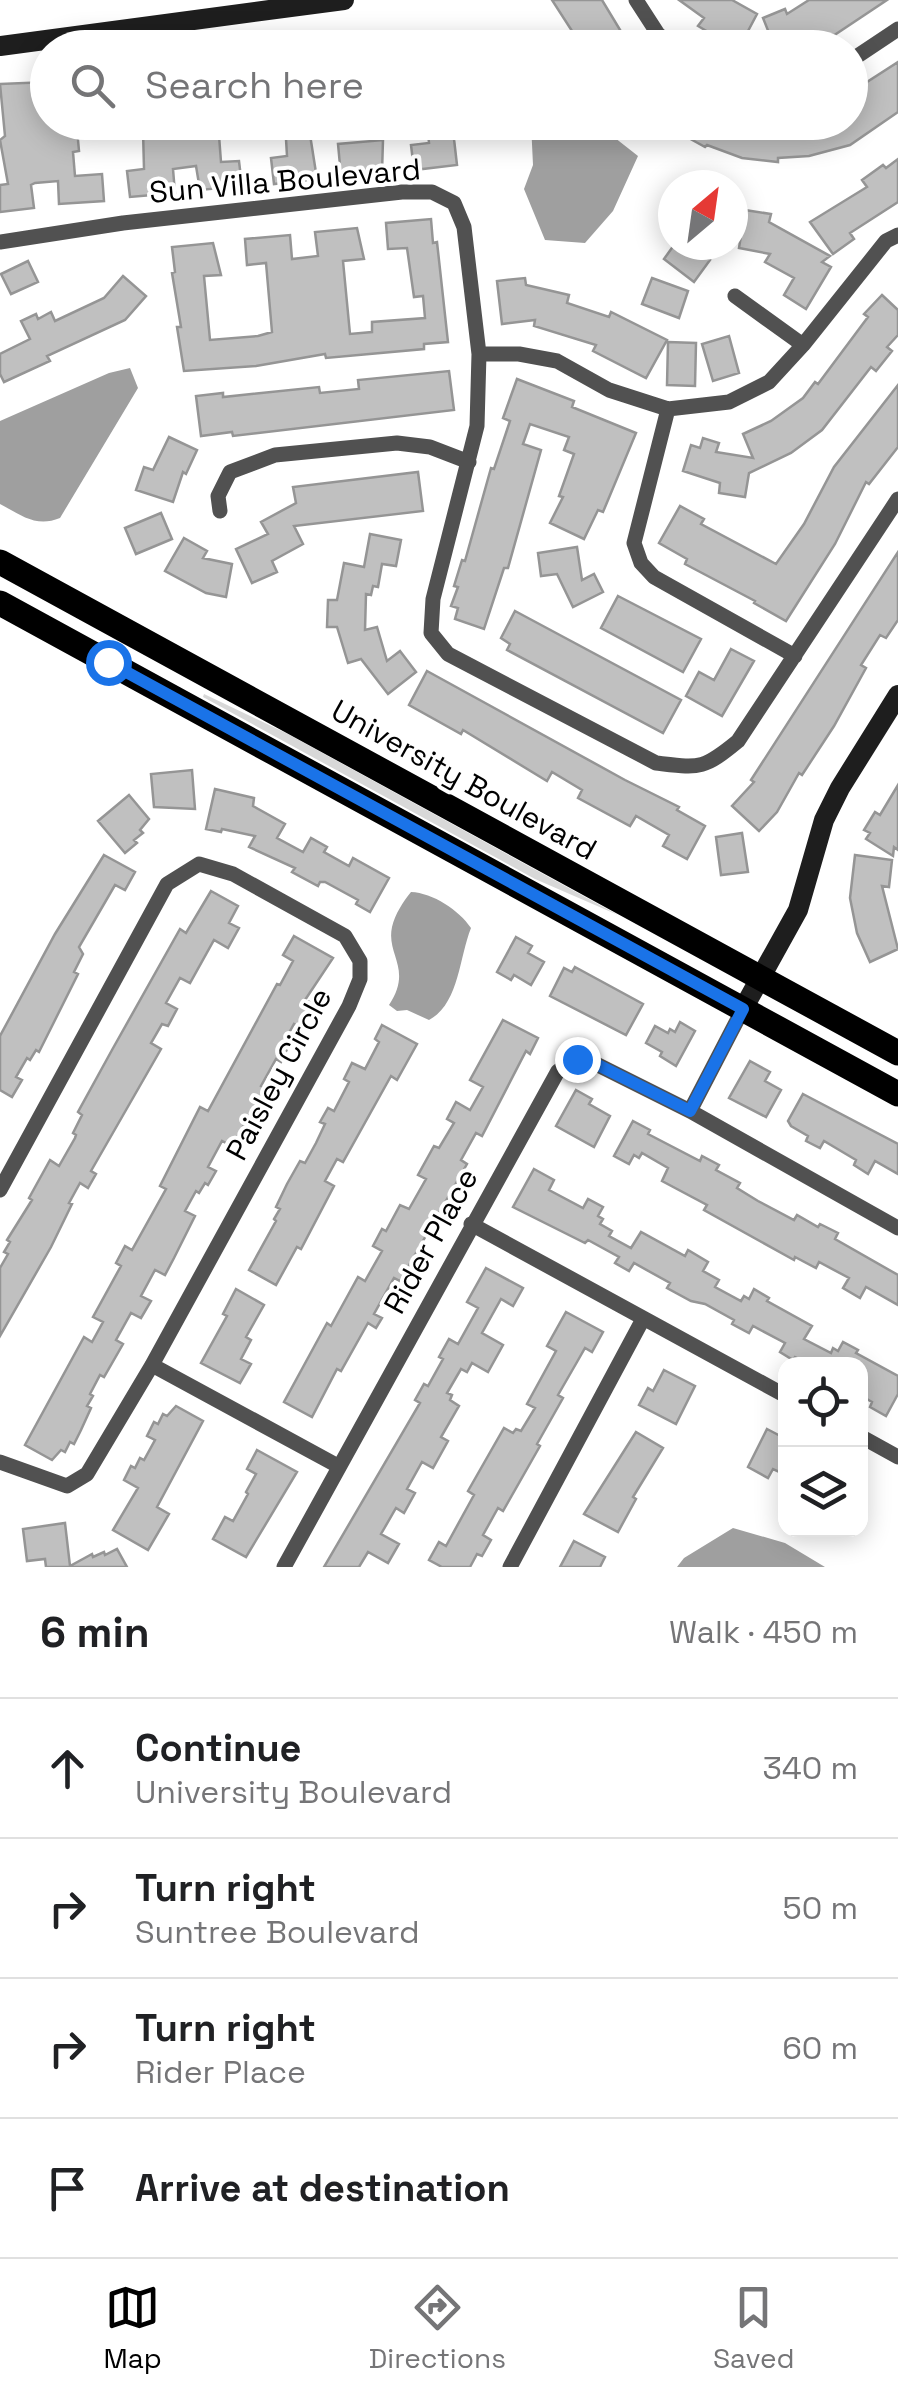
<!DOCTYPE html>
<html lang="en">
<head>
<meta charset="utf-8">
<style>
  :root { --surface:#fff; --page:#f2f2f2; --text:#202124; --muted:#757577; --line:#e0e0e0; --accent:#000 }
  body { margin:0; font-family:"Space Grotesk",sans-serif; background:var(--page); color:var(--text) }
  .controls { position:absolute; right:30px; bottom:30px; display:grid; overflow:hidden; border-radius:20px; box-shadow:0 5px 25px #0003 }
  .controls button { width:90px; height:90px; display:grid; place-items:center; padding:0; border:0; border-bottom:2px solid var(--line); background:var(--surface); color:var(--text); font:50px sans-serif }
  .compass { position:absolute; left:658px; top:170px; width:90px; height:90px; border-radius:50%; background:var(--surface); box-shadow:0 5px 25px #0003; rotate:29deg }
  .stop { position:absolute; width:30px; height:30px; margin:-22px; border:8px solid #1a73e8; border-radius:50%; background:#fff }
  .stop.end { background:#1a73e8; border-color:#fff; box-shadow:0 2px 10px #0008 }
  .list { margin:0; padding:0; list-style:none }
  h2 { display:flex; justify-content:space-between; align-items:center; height:130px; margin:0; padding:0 40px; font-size:42px }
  h2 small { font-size:32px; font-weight:400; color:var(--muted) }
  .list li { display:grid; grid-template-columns:65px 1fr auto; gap:30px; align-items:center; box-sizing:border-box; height:140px; padding:0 40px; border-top:2px solid var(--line) }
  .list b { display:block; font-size:38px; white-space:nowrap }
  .list p { margin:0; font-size:32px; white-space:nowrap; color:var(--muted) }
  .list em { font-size:32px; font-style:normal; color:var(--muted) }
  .icon { flex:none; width:55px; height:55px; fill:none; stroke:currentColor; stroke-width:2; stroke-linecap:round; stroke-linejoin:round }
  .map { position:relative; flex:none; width:898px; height:1567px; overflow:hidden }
  .search { position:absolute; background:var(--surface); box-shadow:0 5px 25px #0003; left:30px; right:30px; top:30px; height:110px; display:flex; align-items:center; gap:25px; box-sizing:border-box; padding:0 35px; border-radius:55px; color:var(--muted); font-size:38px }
  .sheet { height:690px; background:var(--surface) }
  nav { display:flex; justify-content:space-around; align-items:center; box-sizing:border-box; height:140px; border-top:2px solid var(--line); background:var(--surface); font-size:28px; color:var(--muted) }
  nav a { display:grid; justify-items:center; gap:5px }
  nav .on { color:var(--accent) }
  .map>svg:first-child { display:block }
</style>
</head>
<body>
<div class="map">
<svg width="898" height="1567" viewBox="0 0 898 1567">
  <rect width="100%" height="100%" fill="#fff"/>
  <path fill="#d8d8d8" d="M204 694 286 733 618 915 535 879 203 697Z"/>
  <path fill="#9f9f9f" d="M531 123H596L638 156 613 211 585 243 545 240 524 189 533 165Z
    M130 368 138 388 60 518C36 528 21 515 0 504V421L109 373Z
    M411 892C433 893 459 910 471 928 459 958 459 1004 429 1020L407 1010 397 1011 389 1005C413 969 386 955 392 927 395 914 403 902 411 892Z
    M733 1528 785 1543 825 1567H677L684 1558Z"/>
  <path fill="#c0c0c0" stroke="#959595" stroke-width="2.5" d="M552 0H602L631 48H583Z
    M679 0H732L757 14 739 48H735L698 26 704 18Z
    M809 0H887L815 48H775L763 18 785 9 787 14Z
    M898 62V112L850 145 809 156 778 158V162L742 158 707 145 705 147 660 122H850V93Z
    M48 82V122H64L65 130 77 129 79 151 73 152 75 176 102 174 104 201 59 204 58 181 35 183 31 185 34 208 0 212V185L8 184 0 140 5 136 0 84Z
    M149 122H218L221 162 239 161 242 186 200 190 196 166 173 169 175 193 130 197 127 171 144 169 143 130 149 129Z
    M285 122H308L317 179 274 184 271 158 287 156Z
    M427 122H458L460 138 454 139 457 165 414 170 411 145 429 143Z
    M383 140 382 172 341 176 338 144Z
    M898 159V202L850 233 854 239 833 254 810 222 867 187 862 180 883 165 886 168Z
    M745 210 771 214 769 222 830 256 822 262 831 267 806 309 784 295 794 278 765 262 770 254 739 248Z
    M431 219 433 243 437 242 448 342 424 344V349L326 358 325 354 256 366 184 371 177 327H181L172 273 175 272 172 247 213 243 221 275 204 276 210 340 258 336 272 332 266 263 247 265 245 239 290 235 292 259 318 256 315 232 357 228 364 259 343 261 350 334 372 332V322L425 318 423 296 414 297 407 248 388 249 386 223Z
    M674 245H691L710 260 694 282 664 259Z
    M28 261 38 282 11 294 1 274Z
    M123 276 146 296 125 320 47 356 50 361 4 382 0 374V354L30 339 21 321 36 314 38 319 51 312 55 321 104 298Z
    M525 278 526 285 569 295 567 303 609 317 611 312 667 340 646 378 593 351 596 345 534 326 535 320 502 324 497 281Z
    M652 278 688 291 679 318 642 304Z
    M882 295 898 310V335L887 347 892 351 876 371 871 367 822 430 791 453 749 473 745 497 719 493 720 483 683 471 691 445 700 448 703 438 719 443 716 452 753 458 743 434 771 421 803 398 815 382 818 384 868 317 864 314Z
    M729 336 739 373 713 381 702 344Z
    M668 342 696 343 695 386 667 385Z
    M449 371 454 410 233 436 232 432 201 436 196 396 223 393V397L319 387 320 393 359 389 358 380Z
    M517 379 574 401 572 407 636 433 603 512 598 510 584 539 550 523 563 497 559 496 574 454 564 450 569 437 530 424 523 444 541 450 508 568H504L484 629 455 619 458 608 451 606 458 587 454 586 462 560 465 561 491 468 494 469 510 421 503 418Z
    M898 385V447L869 484 866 482 835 544 786 621 754 603 755 601 685 564 687 559 659 543 680 506 704 519 701 524 776 564 804 524 834 467Z
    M169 437 197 450 186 474 183 472 173 502 136 490 144 467 153 470Z
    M418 472 423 511 294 526 303 544 272 561 277 572 252 583 236 549 268 534 261 522 296 503 293 487Z
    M161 513 172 539 136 554 125 528Z
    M370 534 401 540 396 566 382 564 378 587 373 586 371 595 366 594 365 630 377 627 387 661 400 651 416 672 388 694 361 659 348 663 337 627H327L328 600H337L344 563 364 567Z
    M184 538 207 551 203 558 232 564 226 597 206 593 165 571Z
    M577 547 582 580 594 574 603 592 573 607 557 574 541 576 538 553Z
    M898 552V620L886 638 880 635 861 665 866 668 834 726 802 775 799 773 777 812 759 831 732 806 754 782 751 780Z
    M618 596 701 639 683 672 601 628Z
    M515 611 681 700 663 733 507 650 510 644 501 638Z
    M731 649 754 661 722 716 686 696 699 672 714 680Z
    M427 671 625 780 679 807 677 810 705 826 687 859 663 846 669 835 636 816 630 826 578 798 582 790 552 772 547 781 463 730 461 734 409 705Z
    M192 770 195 809 154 807 151 774Z
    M898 785V850L894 847 893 856 866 839 870 833 864 830 875 812 880 815Z
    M215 789 254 798 253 806 285 824 277 838 303 852 311 838 327 847 324 852 349 866 353 858 389 878 370 912 356 904 358 900 325 882H320L318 886 292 872 295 868 249 847 255 836 222 829 221 832 206 829Z
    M129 795 149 819 140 830 143 833 134 840 137 843 125 853 98 821Z
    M742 833 748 872 721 875 716 837Z
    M104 855 135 872 125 890 115 885 79 947 83 954 74 972 78 974 39 1052 36 1050 30 1060 27 1058 16 1077 22 1080 12 1097 0 1090V1036L55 934Z
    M855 855 892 860 889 887 882 886 898 949 870 962 857 933 850 898Z
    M211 891 238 906 229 923 239 928 228 948 214 940 190 983 180 978 166 1003 177 1009 168 1026 162 1024 151 1043 161 1049 91 1171 96 1174 88 1188 80 1183 69 1203 72 1204 51 1247 0 1336V1268L8 1254 4 1252 10 1242 7 1240 32 1200 29 1198 50 1160 59 1166 75 1138 76 1135 73 1133 82 1115 78 1112 112 1050 180 929 186 933Z
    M294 936 333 958 305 1000 314 1004 306 1018 303 1016 298 1026 294 1024 283 1044 288 1047 281 1062 276 1059 261 1086 268 1090 260 1104 257 1102 232 1146 222 1141 208 1167 216 1171 208 1185 205 1183 199 1193 196 1191 185 1211 195 1216 174 1258 165 1275 155 1270 141 1296 151 1301 141 1318 131 1313 116 1340 123 1344 104 1377 100 1375 90 1394 93 1396 87 1406 91 1408 81 1430 74 1444 70 1442 65 1452 61 1450 52 1460 25 1445 84 1337 92 1342 103 1322 93 1317 121 1266 116 1263 125 1246 132 1250 166 1189 160 1186 200 1107 208 1111 277 984 280 985 293 961 283 955Z
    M516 937 532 946 528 953 544 962 531 985 514 975 511 980 497 972Z
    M575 967 643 1004 626 1035 550 996 564 968 572 972Z
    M503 1020 538 1038 530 1054 526 1051 482 1136 476 1133 461 1160 467 1164 400 1281 394 1278 374 1314 382 1318 376 1328 368 1323 341 1371 337 1369 312 1417 284 1402 327 1323 331 1326 358 1277 365 1281 382 1251 373 1246 382 1229 386 1231 400 1205 409 1209 426 1179 418 1175 434 1146 439 1148 454 1123 447 1119 456 1102 470 1110 483 1087 470 1080Z
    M680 1022 695 1031 676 1066 660 1056 662 1052 646 1043 655 1026 668 1033 670 1029 675 1032Z
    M382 1025 417 1044 397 1080 391 1076 343 1162 337 1159 325 1181 334 1186 301 1249 297 1247 276 1285 249 1270 276 1221 274 1219 280 1209 276 1207 287 1184 300 1161 305 1163 316 1143 325 1124 320 1122 328 1108 334 1111 349 1082 344 1079 352 1063 365 1069 379 1042 375 1039Z
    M750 1061 770 1072 765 1081 781 1090 766 1117 729 1098Z
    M576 1090 592 1099 589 1104 610 1116 594 1147 556 1126Z
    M803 1094 898 1144V1174L875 1161 868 1174 854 1165 856 1160 824 1141 820 1148 806 1141 808 1136 791 1126 788 1121Z
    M633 1121 650 1130 648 1134 700 1161 702 1156 719 1165 716 1170 740 1183 737 1188 758 1201 794 1220 797 1215 818 1227 820 1224 838 1233 835 1239 898 1275V1305L866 1287 860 1298 843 1288 849 1278 819 1262 816 1268 795 1257 794 1260 704 1210 707 1205 662 1181 668 1168 642 1153 639 1158 634 1155 629 1164 614 1156Z
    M534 1169 554 1180 549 1190 583 1208 588 1199 603 1207 598 1216 603 1219 600 1224 612 1231 609 1236 631 1248 641 1232 685 1256 688 1250 708 1262 703 1271 719 1280 715 1287 741 1301 744 1296 749 1299 754 1289 769 1298 767 1301 812 1326 804 1339 831 1353 833 1348 838 1351 843 1342 858 1350 856 1353 898 1376V1394L886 1416 870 1407 872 1402 860 1395V1364H809L795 1357 793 1360 780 1352 785 1343 753 1326 749 1333 732 1324 734 1320 705 1304 691 1301 667 1288 670 1283 634 1263 629 1271 615 1263 619 1257 588 1240 585 1243 513 1207Z
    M486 1268 523 1288 513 1306 501 1299 482 1333 503 1345 488 1372 472 1363 467 1372 461 1369 447 1393 452 1395 450 1400 459 1406 441 1437 448 1441 433 1468 422 1462 407 1489 415 1493 404 1513 396 1508 381 1534 399 1544 388 1563 368 1552 359 1567H324L420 1403 415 1400 424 1384 428 1386 443 1359 439 1357 449 1339 458 1344 478 1308 467 1302Z
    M236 1289 264 1305 246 1337 251 1340 241 1359 251 1364 240 1383 201 1363 227 1316 223 1314Z
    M566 1312 603 1332 592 1352 585 1348 577 1362 558 1395 563 1398 537 1444 540 1446 503 1511 498 1508 483 1535 491 1540 482 1556 477 1554 470 1567H442L429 1560 439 1542 446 1546 474 1495 468 1491 504 1428 513 1433 516 1429 521 1431 535 1408 527 1404 556 1351 547 1346Z
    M664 1370 695 1386 676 1424 639 1405 648 1388 653 1391Z
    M176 1406 203 1421 157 1507 169 1514 148 1550 113 1530 138 1488 124 1480 131 1466 135 1468 140 1458 144 1460 155 1440 147 1436 154 1422 158 1424 163 1414 167 1416Z
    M767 1429 786 1439V1475L773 1469 768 1478 748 1467Z
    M636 1432 663 1448 633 1497 636 1499 618 1532 584 1514Z
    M257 1450 297 1472 246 1557 213 1539 225 1517 233 1521 248 1494 246 1492 256 1474 247 1469Z
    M65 1523 70 1566 92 1554 93 1557 104 1552 105 1555 117 1549 127 1567H46L45 1559 27 1561 23 1529Z
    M574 1541 605 1557 600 1567H560Z"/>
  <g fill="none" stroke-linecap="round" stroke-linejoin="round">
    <path stroke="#515151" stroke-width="15" d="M636 0 658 34 675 48
      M850 61 898 29
      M0 242 123 223 402 192H432L454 203 464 227 479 354 477 426 433 599 431 633 448 654 656 763C700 768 703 770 738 741L898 499
      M735 296 803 345
      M479 354H519L557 361 609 390 668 409 729 402 769 382 803 345 886 241 898 235
      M668 409 634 543 641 563 654 577 795 656
      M220 511 218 496 230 472 275 455 397 443 430 447 469 462
      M690 1111 743 1009
      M0 1190 167 884 199 864 233 874 345 936 360 961V979L349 1006 152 1365 87 1474 67 1486 0 1462
      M471 1224 786 1396
      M152 1365 338 1466
      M860 1436 898 1457
      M284 1567 558 1071 577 1059 596 1064 690 1111 898 1228
      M510 1567 643 1319"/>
    <path stroke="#1e1e1e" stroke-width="20" d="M0 46 344 0
      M743 1009 798 910 824 820 840 788 898 695"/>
    <path stroke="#000" stroke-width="25" d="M0 562 898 1053
      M0 603 898 1094"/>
  </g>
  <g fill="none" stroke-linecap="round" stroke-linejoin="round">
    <path stroke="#1a73e8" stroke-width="12" d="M108 662 743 1009 690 1111 596 1064 577 1059"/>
  </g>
  <g text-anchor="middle" stroke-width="8" stroke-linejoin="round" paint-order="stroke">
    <g font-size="30" fill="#000" stroke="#fff">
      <text transform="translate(285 181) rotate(-5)" y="10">Sun Villa Boulevard</text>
      <text transform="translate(464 780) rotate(29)" y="10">University Boulevard</text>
      <text transform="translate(279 1074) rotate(-62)" y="10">Paisley Circle</text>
      <text transform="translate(431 1241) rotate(-61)" y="10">Rider Place</text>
    </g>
  </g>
</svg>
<div class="controls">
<button><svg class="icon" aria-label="locate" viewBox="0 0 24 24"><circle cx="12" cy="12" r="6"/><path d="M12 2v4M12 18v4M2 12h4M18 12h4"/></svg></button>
<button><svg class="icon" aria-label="layers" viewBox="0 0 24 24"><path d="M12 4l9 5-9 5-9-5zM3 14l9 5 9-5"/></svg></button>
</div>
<svg class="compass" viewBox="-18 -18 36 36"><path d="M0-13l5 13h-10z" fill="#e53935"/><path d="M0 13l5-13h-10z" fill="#757577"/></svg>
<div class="stop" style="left:108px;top:662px"></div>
<div class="stop end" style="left:577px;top:1059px"></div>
<div class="search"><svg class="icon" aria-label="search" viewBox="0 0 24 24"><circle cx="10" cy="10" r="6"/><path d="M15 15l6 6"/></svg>Search here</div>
</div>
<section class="sheet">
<h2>6 min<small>Walk · 450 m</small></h2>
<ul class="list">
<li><svg class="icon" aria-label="ahead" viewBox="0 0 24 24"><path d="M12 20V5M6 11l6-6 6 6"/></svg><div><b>Continue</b><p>University Boulevard</p></div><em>340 m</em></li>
<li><svg class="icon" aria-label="right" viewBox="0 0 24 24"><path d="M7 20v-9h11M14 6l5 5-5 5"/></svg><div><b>Turn right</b><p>Suntree Boulevard</p></div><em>50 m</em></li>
<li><svg class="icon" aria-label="right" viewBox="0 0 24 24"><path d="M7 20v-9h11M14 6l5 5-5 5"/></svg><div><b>Turn right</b><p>Rider Place</p></div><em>60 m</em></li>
<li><svg class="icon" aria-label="arrive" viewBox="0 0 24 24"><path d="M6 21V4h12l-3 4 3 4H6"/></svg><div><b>Arrive at destination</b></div></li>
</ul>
</section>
<nav>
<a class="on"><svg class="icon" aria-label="map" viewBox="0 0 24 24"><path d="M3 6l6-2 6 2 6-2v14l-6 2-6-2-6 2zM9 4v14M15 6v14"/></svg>Map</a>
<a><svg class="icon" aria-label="directions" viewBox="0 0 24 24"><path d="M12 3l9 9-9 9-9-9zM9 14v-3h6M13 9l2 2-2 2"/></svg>Directions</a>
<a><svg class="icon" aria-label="saved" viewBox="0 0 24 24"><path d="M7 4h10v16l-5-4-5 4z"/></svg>Saved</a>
</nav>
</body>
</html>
